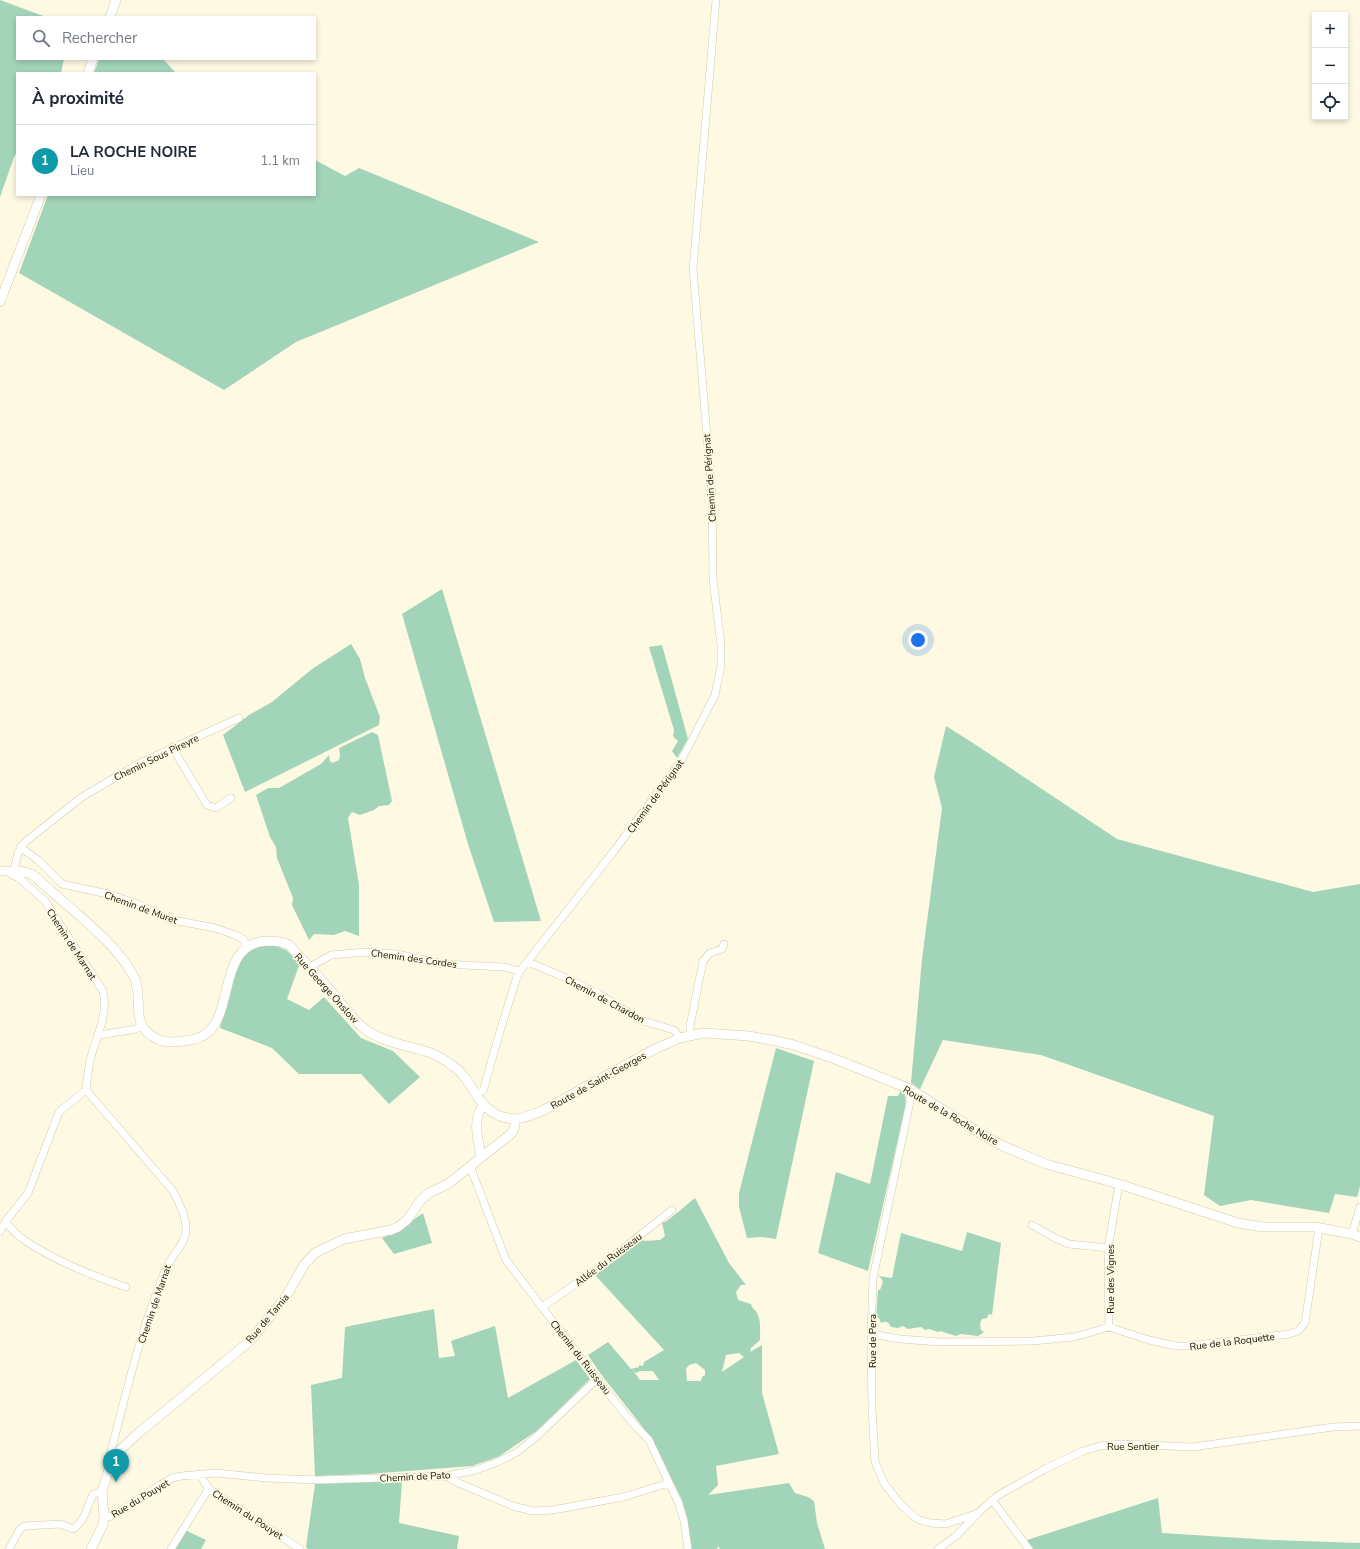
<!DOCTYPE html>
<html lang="fr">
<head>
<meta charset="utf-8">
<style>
  :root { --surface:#fff; --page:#f6f6f7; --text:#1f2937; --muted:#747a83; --line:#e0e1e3; --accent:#b11e3c }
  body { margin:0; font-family:"Nunito Sans",sans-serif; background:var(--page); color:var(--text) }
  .controls { position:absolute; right:12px; top:12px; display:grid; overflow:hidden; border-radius:0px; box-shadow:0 2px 6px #0003 }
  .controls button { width:36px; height:36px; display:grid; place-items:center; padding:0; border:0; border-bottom:1px solid var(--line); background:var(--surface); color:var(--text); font:20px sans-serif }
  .you { position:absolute; left:918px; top:640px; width:14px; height:14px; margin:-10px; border:3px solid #fff; border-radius:50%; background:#1a73e8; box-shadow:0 0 0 6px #1a73e833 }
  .badge { display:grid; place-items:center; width:26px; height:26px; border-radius:50%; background:var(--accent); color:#fff; font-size:13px; font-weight:700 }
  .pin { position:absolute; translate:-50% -33px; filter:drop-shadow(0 1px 2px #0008) }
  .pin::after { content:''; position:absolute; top:21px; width:14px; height:12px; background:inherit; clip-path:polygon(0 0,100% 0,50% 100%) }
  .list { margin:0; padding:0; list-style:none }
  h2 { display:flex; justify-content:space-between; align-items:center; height:52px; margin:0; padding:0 16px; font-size:17px }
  h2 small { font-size:13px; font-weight:400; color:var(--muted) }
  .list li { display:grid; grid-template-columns:26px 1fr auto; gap:12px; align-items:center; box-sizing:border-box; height:72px; padding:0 16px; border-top:1px solid var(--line) }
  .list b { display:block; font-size:15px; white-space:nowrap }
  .list p { margin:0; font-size:13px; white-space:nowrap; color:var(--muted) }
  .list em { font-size:13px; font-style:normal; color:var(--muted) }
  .icon { flex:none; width:22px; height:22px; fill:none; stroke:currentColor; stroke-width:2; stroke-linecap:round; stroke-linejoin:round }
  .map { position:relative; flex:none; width:1360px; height:1549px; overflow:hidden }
  .search { position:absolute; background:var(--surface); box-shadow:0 2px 6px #0003; left:16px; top:16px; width:300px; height:44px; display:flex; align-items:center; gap:10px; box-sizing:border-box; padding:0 14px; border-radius:0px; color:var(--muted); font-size:15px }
  .panel { position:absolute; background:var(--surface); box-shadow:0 2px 6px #0003; left:16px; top:72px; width:300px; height:124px; border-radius:0px }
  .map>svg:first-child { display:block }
</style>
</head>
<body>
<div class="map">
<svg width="1360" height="1549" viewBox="0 0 1360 1549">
  <rect width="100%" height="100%" fill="#fef9e3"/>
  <path fill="#a2d4b9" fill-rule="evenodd" d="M0 0 46 17H17V59H64L61 73H17V152L14 157 0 197Z
    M99 59H163L176 73H94Z
    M315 160 345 176 359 168 539 242 296 342 224 390 19 273 48 195H315Z
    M442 589 541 921 494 922 468 844 402 614Z
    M351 644 360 659 365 678 380 717 379 725 245 792 223 735 249 715 272 702 312 669Z
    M662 645 688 739 677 758 672 751 678 741 673 736 674 730 649 647Z
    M946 726 973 743 1117 839 1313 892 1360 884V1186L1357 1197 1335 1194 1329 1213 1251 1200 1220 1206 1204 1195 1214 1116 1041 1055 943 1040 920 1089 911 1083 922 959 942 808 934 777Z
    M372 732 378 735 392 801 389 805 379 806 374 810 360 815 352 812 348 818 359 885V936L345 931 334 935 314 934 309 940 292 905 293 898 277 858 276 847 270 837 256 795 268 788H279L321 764 329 755 330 761 332 763 339 760 340 755 339 748Z
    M274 945 286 950 300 963 287 999 309 1010 324 997 361 1038 393 1051 420 1077 389 1104 361 1074H299L272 1048 220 1028C224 1012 236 956 250 949 257 946 266 945 274 945Z
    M776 1048 814 1061 776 1239 762 1237 747 1238 739 1207V1193Z
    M901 1090C907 1095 906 1101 905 1108L868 1271 818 1253 836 1172 870 1184 888 1096H898Z
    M695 1198 729 1263 746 1285H741L736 1292 738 1300 751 1304C752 1309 757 1311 758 1315 761 1323 760 1331 760 1340L751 1348 750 1352 762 1345V1393L779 1454 716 1466 718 1485 708 1495 789 1483 795 1493 808 1497 814 1501 817 1523 825 1549H720L718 1546 717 1549H692L687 1521 682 1500 652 1439 600 1373 588 1355 608 1342 631 1369 639 1367V1365L643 1366 644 1362 664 1350 595 1275 641 1237 644 1241 660 1240 665 1236 662 1223 667 1221ZM739 1353 744 1357 722 1372 726 1355ZM696 1363 705 1370V1375L702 1377 701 1381H687L686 1369 689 1365ZM632 1369 636 1373 640 1371H653L659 1380H640Z
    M423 1213 432 1243 394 1254 382 1238 396 1232Z
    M967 1232 1001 1243 992 1315 989 1314 987 1318 982 1319 980 1323 981 1330 984 1332 978 1336 961 1334 956 1336 940 1331 938 1332 929 1329 925 1330 921 1327 908 1329 903 1326 898 1328 891 1327C888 1321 886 1321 881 1323L879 1318H876L878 1290H880L883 1282 881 1278 878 1276 892 1278 901 1233 962 1251Z
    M434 1309 439 1358 455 1356 451 1341 495 1326 508 1398 576 1360 590 1379 538 1430 498 1457 472 1466 369 1474 315 1476 311 1385 342 1378 345 1327Z
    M402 1481 399 1523 459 1536 457 1549H308L306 1547 315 1484Z
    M1158 1498 1162 1533 1272 1540 1360 1543V1549H1033L1027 1540Z
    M185 1530 206 1540 201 1549H175Z"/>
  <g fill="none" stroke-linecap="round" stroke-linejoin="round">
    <g stroke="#d3cba7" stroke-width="8">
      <path id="minor" d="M172 747 207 805 216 808 231 798
        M20 847 38 860 62 884 108 894 138 904 168 919 215 928 235 935 243 939 247 946
        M14 870 18 853 25 842 82 797 138 764 239 718
        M6 871 20 879 45 901 103 991C109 1016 95 1038 90 1061 88 1071 87 1080 86 1090
        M528 962 566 978 599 994 640 1020 674 1030 680 1038
        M310 967 331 955 366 952 397 954 443 964 504 967 520 971
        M99 1035 136 1029 142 1026
        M690 1035V1026L703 961 710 953 722 949 724 944
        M910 1089V1102L873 1278 871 1337 872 1408 875 1462 884 1483 901 1505 917 1519 930 1523 946 1524 978 1513
        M86 1090 173 1191C179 1204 187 1217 186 1231 185 1244 174 1253 169 1263 165 1271 161 1280 158 1289 137 1344 124 1402 109 1459L110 1466
        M475 1093 483 1091 500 1031 516 980 520 971 614 851 681 761 715 695 721 666V645L713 579 712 496 693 269 716 0
        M470 1166 506 1260 597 1379 630 1420 649 1440 679 1504 684 1521 688 1549
        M5 1222C10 1227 15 1233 20 1237 52 1260 90 1275 126 1287
        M1032 1225 1055 1238 1069 1244 1108 1248
        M0 1232 5 1222 28 1193 59 1112 86 1090
        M1352 1234 1360 1207
        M542 1307 596 1270 672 1210
        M1109 1327 1108 1248 1119 1184
        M871 1334 900 1339 939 1342 1033 1341 1074 1337 1109 1327 1149 1340 1176 1346H1187L1289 1334 1298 1331 1305 1323 1319 1228
        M200 1475 209 1489 300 1549
        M447 1476 454 1481 513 1506 533 1511 553 1510 623 1497 669 1483
        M992 1500 1029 1549
        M104 1517 113 1516 160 1485 172 1478 181 1476 216 1473 266 1478 319 1480 447 1476 476 1470 498 1462 517 1452 535 1438 597 1379
        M9 1549 20 1529 25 1526 60 1524 73 1529C84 1523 88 1505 93 1494L100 1492 103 1494
        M171 1549 204 1496 209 1489
        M938 1549 956 1536 978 1513 997 1496 1045 1469 1083 1451 1100 1446 1120 1444 1193 1447 1333 1427 1360 1426"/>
    </g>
    <g stroke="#d3cba7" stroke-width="10">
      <path id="tertiary" d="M110 17 116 0
        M88 73 93 59
        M0 302 41 195
        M0 871C11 871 22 870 33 875 49 889 64 903 80 916 99 933 116 948 130 970 131 973 134 976 135 979 144 1004 128 1025 159 1040 166 1043 176 1042 184 1041 195 1040 206 1037 213 1027 232 1001 222 943 267 941 274 941 283 941 289 945 293 949 297 954 301 958 317 974 331 991 345 1008 351 1014 356 1022 362 1027 382 1043 408 1045 431 1053 439 1056 446 1061 453 1066 473 1079 475 1106 500 1116 515 1122 527 1117 542 1111L653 1050 680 1038 703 1033 749 1036 771 1040 794 1045 835 1059 910 1089 983 1135 1003 1146 1046 1164 1119 1184 1238 1223 1263 1227H1315L1352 1234 1360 1237
        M481 1156C478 1139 472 1121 483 1105
        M91 1549 103 1525 104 1517 102 1491 110 1466 120 1450 135 1436 251 1340 287 1295 304 1265 315 1253 344 1239 391 1230 398 1227 407 1220 421 1200 429 1193 448 1184 512 1133 515 1126V1120"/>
    </g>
    <use href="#minor" stroke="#fff" stroke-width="7"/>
    <use href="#tertiary" stroke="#fff" stroke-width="9"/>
  </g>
  <g text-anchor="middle" stroke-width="3.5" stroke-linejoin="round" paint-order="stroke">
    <g font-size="10" fill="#161306" stroke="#fef9e3">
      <text transform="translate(709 478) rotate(-94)" y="4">Chemin de Pérignat</text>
      <text transform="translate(156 757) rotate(-26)" y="4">Chemin Sous Pireyre</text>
      <text transform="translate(655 796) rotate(-54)" y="4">Chemin de Pérignat</text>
      <text transform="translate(141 907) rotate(20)" y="4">Chemin de Muret</text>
      <text transform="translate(72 944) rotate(57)" y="4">Chemin de Marnat</text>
      <text transform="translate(414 958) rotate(8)" y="4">Chemin des Cordes</text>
      <text transform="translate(327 988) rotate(48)" y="4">Rue George Onslow</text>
      <text transform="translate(605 999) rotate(28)" y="4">Chemin de Chardon</text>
      <text transform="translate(598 1080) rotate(-29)" y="4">Route de Saint-Georges</text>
      <text transform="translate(951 1115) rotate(30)" y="4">Route de la Roche Noire</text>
      <text transform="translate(608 1259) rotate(-37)" y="4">Allée du Ruisseau</text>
      <text transform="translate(1110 1279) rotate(-90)" y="4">Rue des Vignes</text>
      <text transform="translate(154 1304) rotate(-71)" y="4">Chemin de Marnat</text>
      <text transform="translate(267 1318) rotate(-50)" y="4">Rue de Tamia</text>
      <text transform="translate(872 1341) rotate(-90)" y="4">Rue de Pera</text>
      <text transform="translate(1232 1341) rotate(-7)" y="4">Rue de la Roquette</text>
      <text transform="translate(581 1357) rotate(52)" y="4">Chemin du Ruisseau</text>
      <text x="1133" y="1450">Rue Sentier</text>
      <text transform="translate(415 1476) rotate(-3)" y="4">Chemin de Pato</text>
      <text transform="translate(140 1498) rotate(-31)" y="4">Rue du Pouyet</text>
      <text transform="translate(248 1514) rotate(33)" y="4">Chemin du Pouyet</text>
    </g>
  </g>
</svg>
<div class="controls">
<button>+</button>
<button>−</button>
<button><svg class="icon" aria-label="locate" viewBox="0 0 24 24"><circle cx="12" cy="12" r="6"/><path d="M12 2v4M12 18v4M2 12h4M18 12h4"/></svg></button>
</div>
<div class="you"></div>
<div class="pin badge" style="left:116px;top:1482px;background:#0f9aa8">1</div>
<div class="search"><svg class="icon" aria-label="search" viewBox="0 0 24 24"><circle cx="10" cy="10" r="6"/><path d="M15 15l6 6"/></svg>Rechercher</div>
<section class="panel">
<h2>À proximité<small></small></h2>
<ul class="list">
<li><span class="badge" style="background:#0f9aa8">1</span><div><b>LA ROCHE NOIRE</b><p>Lieu</p></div><em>1.1 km</em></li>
</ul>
</section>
</div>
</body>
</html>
